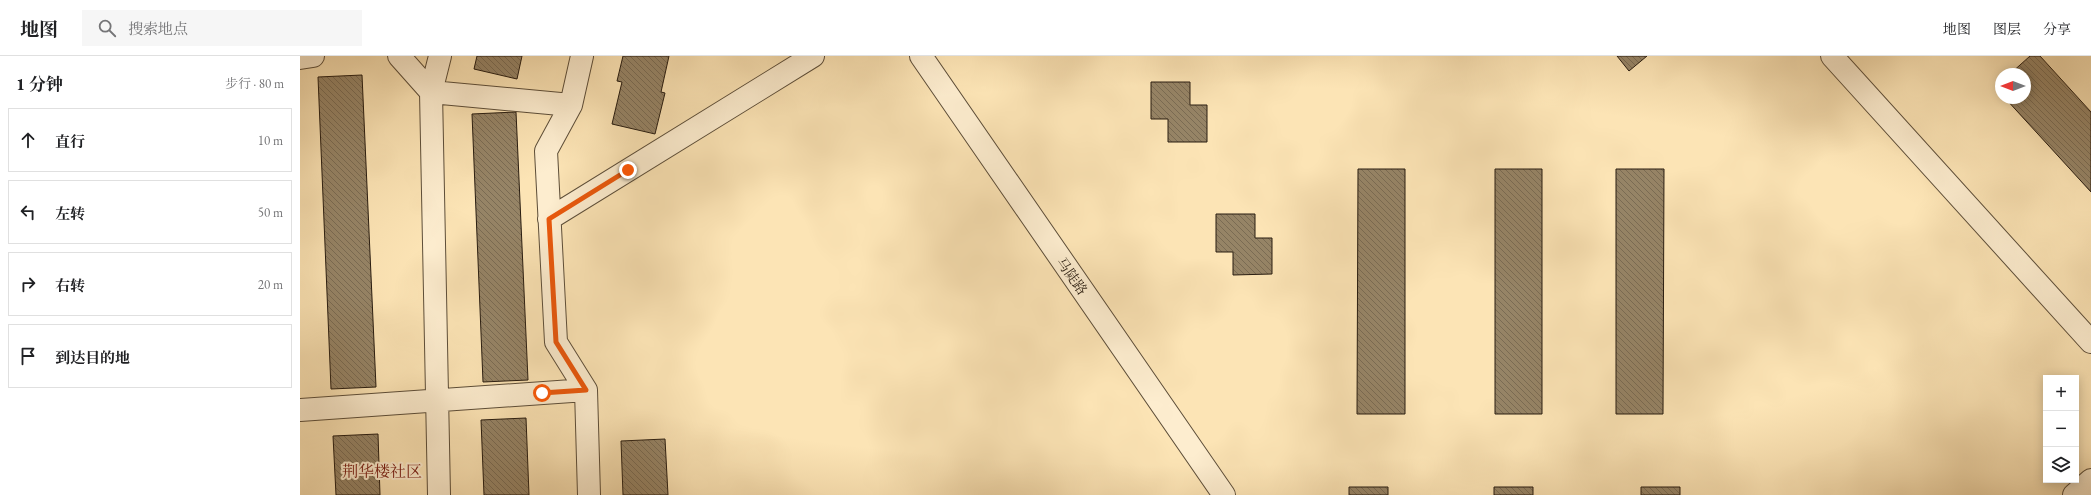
<!DOCTYPE html>
<html lang="zh">
<head>
<meta charset="utf-8">
<style>
  :root { --surface:#fff; --page:#f6f6f6; --text:#202124; --muted:#757577; --line:#e0e0e0 }
  body { margin:0; font-family:"EB Garamond","Noto Serif SC",serif; background:var(--page); color:var(--text) }
  .controls { position:absolute; right:12px; bottom:12px; display:grid; overflow:hidden; border-radius:0px; box-shadow:0 2px 10px #0003 }
  .controls button { width:36px; height:36px; display:grid; place-items:center; padding:0; border:0; border-bottom:1px solid var(--line); background:var(--surface); color:var(--text); font:20px sans-serif }
  .compass { position:absolute; left:1695px; top:12px; width:36px; height:36px; border-radius:50%; background:var(--surface); box-shadow:0 2px 10px #0003; rotate:270deg }
  .stop { position:absolute; width:12px; height:12px; margin:-9px; border:3px solid #ea580c; border-radius:50%; background:#fff }
  .stop.end { background:#ea580c; border-color:#fff; box-shadow:0 1px 4px #0008 }
  .list { margin:0; padding:0; list-style:none }
  h2 { display:flex; justify-content:space-between; align-items:center; height:52px; margin:0; padding:0 16px; font-size:17px }
  h2 small { font-size:13px; font-weight:400; color:var(--muted) }
  .list li { display:grid; grid-template-columns:26px 1fr auto; gap:12px; align-items:center; box-sizing:border-box; height:64px; margin:0 8px 8px; padding:0 8px; border:1px solid var(--line); border-radius:0px }
  .list b { display:block; font-size:15px; white-space:nowrap }
  .list em { font-size:13px; font-style:normal; color:var(--muted) }
  .icon { flex:none; width:22px; height:22px; fill:none; stroke:currentColor; stroke-width:2; stroke-linecap:round; stroke-linejoin:round }
  .map { position:relative; flex:none; width:1791px; height:439px; overflow:hidden }
  header { display:flex; align-items:center; gap:24px; box-sizing:border-box; height:56px; padding:0 20px; background:var(--surface); border-bottom:1px solid var(--line) }
  header strong { font-size:19px }
  nav { display:flex; gap:22px; margin-inline-start:auto; font-size:14px }
  .search { width:280px; height:36px; background:var(--page); display:flex; align-items:center; gap:10px; box-sizing:border-box; padding:0 14px; border-radius:0px; color:var(--muted); font-size:15px }
  main { display:flex }
  aside { flex:1; background:var(--surface) }
  .map>svg:first-child { display:block }
</style>
</head>
<body>
<header>
<strong>地图</strong>
<div class="search"><svg class="icon" aria-label="search" viewBox="0 0 24 24"><circle cx="10" cy="10" r="6"/><path d="M15 15l6 6"/></svg>搜索地点</div>
<nav><a>地图</a><a>图层</a><a>分享</a></nav>
</header>
<main>
<aside>
<h2>1 分钟<small>步行 · 80 m</small></h2>
<ul class="list">
<li><svg class="icon" aria-label="ahead" viewBox="0 0 24 24"><path d="M12 20V5M6 11l6-6 6 6"/></svg><div><b>直行</b></div><em>10 m</em></li>
<li><svg class="icon" aria-label="left" viewBox="0 0 24 24"><path d="M17 20v-9H6M10 6l-5 5 5 5"/></svg><div><b>左转</b></div><em>50 m</em></li>
<li><svg class="icon" aria-label="right" viewBox="0 0 24 24"><path d="M7 20v-9h11M14 6l5 5-5 5"/></svg><div><b>右转</b></div><em>20 m</em></li>
<li><svg class="icon" aria-label="arrive" viewBox="0 0 24 24"><path d="M6 21V4h12l-3 4 3 4H6"/></svg><div><b>到达目的地</b></div></li>
</ul>
</aside>
<div class="map">
<svg width="1791" height="439" viewBox="0 0 1791 439">
  <defs>
    <pattern id="building-back-hatch" width="6" height="6" patternUnits="userSpaceOnUse"><rect width="6" height="6" fill="#968466"/><path d="M-1 5l2 2M0 0l6 6M5-1l2 2" fill="none" stroke="#7a6b53"/></pattern>
  </defs>
  <rect width="100%" height="100%" fill="#fce4b5"/>
  <filter id="stains"><feTurbulence type="fractalNoise" baseFrequency=".005" numOctaves="4"/><feColorMatrix values="0 0 0 0 .2 0 0 0 0 .09 0 0 0 0 .02 0 0 0 .5 -.17"/></filter>
  <radialGradient id="worn" r=".72"><stop offset=".6" stop-color="#630" stop-opacity="0"/><stop offset="1" stop-color="#630" stop-opacity=".3"/></radialGradient>
  <path fill="url(#building-back-hatch)" stroke="#281c10" d="M177 0H222L217 23 174 13Z
    M323 0H369L361 36 365 37 355 78 312 68 322 26 317 25Z
    M1317 0H1347L1329 15Z
    M1730 0H1740L1791 56V136L1705 42H1725V18H1710Z
    M62 19 76 331 31 333 18 21Z
    M851 26H890V49H907V86H868V63H851Z
    M1701 26V37L1696 31Z
    M216 56 228 324 183 326 172 58Z
    M1058 113H1105V358H1057Z
    M1195 113H1242V358H1195Z
    M1316 113H1364L1363 358H1316Z
    M916 158H955V182H972V218L933 219V196H916Z
    M226 362 229 439H184L181 364Z
    M78 378 80 439H36L33 380Z
    M365 383 368 439H323L321 385Z
    M1049 431H1088V439H1049Z
    M1194 431H1233V439H1194Z
    M1341 431H1380V439H1341Z"/>
  <g fill="none" stroke-linecap="round" stroke-linejoin="round">
    <g stroke="#5d4e39" stroke-width="24">
      <path id="minor" d="M99 0 131 36 271 49
        M282 0 271 49 246 95 256 286 286 334 289 439
        M621 0 924 439
        M1532 0 1791 286
        M0 2 13 0
        M249 163 513 0
        M0 354 286 334
        M139 439 131 36 140 0
        M1774 439 1791 424"/>
    </g>
    <use href="#minor" stroke="#fdedcf" stroke-width="22"/>
  </g>
  <g fill="none" stroke-linecap="round" stroke-linejoin="round">
    <path stroke="#ea580c" stroke-width="5" d="M242 337 286 334 256 286 249 163 328 114"/>
  </g>
  <g text-anchor="middle" stroke-width="4" stroke-linejoin="round" paint-order="stroke">
    <g font-size="14" fill="#281c10" stroke="#fdedcf">
      <text transform="translate(772 220) rotate(55)" y="5">马陡路</text>
    </g>
    <g font-size="16" fill="#7a1f14" stroke="#fdedcf">
      <text x="82" y="421">荆华楼社区</text>
    </g>
  </g>
  <rect width="100%" height="100%" filter="url(#stains)"/>
  <rect width="100%" height="100%" fill="url(#worn)"/>
</svg>
<div class="controls">
<button>+</button>
<button>−</button>
<button><svg class="icon" aria-label="layers" viewBox="0 0 24 24"><path d="M12 4l9 5-9 5-9-5zM3 14l9 5 9-5"/></svg></button>
</div>
<svg class="compass" viewBox="-18 -18 36 36"><path d="M0-13l5 13h-10z" fill="#e53935"/><path d="M0 13l5-13h-10z" fill="#757577"/></svg>
<div class="stop" style="left:242px;top:337px"></div>
<div class="stop end" style="left:328px;top:114px"></div>
</div>
</main>
</body>
</html>
